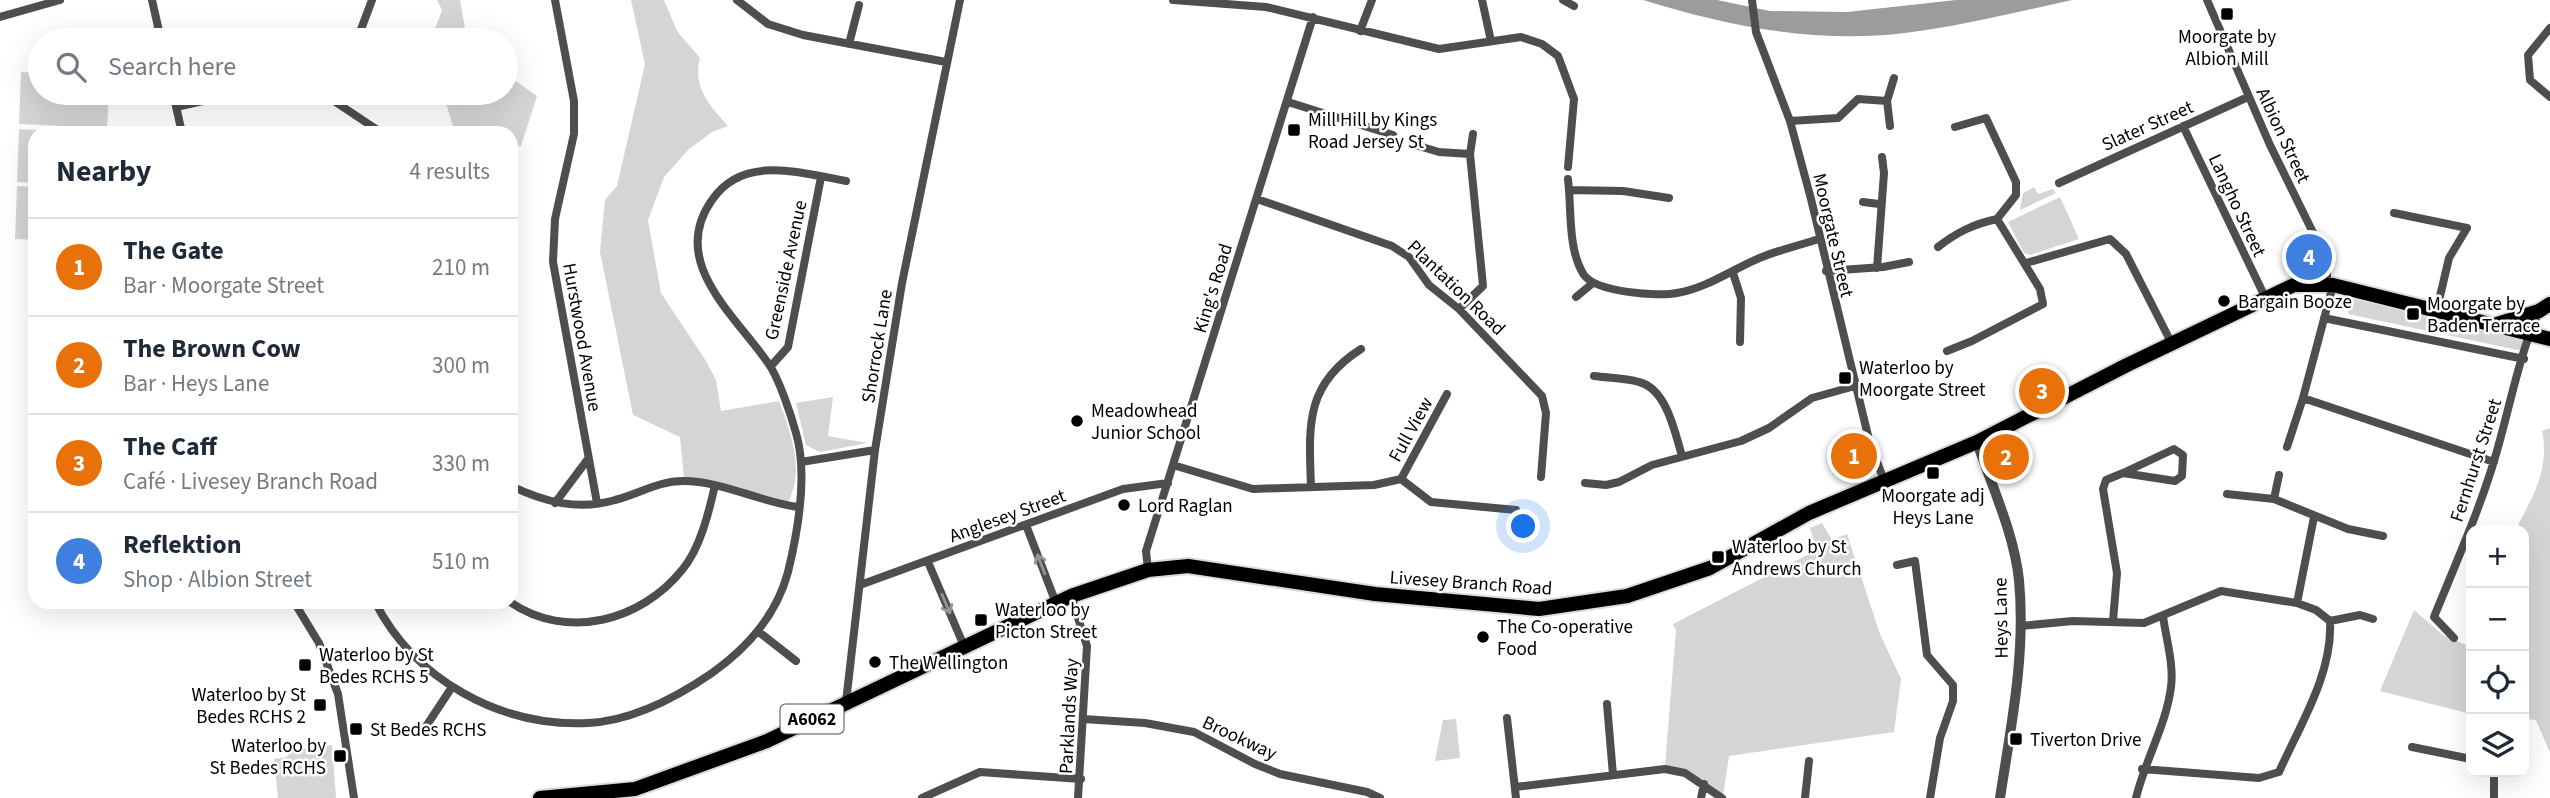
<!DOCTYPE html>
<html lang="en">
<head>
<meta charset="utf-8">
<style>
  :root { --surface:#fff; --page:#f6f6f7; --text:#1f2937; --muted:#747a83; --line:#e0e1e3; --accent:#000 }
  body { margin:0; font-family:"Source Sans 3",sans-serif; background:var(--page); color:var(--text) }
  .controls { position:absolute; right:21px; bottom:21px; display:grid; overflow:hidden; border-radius:14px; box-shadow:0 7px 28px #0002 }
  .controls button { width:63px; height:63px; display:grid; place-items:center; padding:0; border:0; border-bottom:2px solid var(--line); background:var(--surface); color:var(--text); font:35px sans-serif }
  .you { position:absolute; left:1524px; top:527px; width:24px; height:24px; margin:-18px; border:5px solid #fff; border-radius:50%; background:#1a73e8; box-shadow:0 0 0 10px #1a73e833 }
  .badge { display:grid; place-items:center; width:46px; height:46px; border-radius:50%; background:var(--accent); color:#fff; font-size:23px; font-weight:700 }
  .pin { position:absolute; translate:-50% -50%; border:4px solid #fff; box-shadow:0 2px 7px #0006 }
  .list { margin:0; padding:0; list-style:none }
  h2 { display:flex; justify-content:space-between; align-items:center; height:91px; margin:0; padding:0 28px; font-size:30px }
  h2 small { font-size:23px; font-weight:400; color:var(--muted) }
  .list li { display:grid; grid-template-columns:46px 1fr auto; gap:21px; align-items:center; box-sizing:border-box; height:98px; padding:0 28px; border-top:2px solid var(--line) }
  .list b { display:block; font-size:26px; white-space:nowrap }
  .list p { margin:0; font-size:23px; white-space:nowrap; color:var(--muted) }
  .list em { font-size:23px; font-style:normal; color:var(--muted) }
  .icon { flex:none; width:38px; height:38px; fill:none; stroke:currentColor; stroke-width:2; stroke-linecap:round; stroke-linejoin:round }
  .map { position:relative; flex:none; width:2550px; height:798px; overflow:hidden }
  .search { position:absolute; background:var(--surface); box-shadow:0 7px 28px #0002; left:28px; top:28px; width:490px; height:77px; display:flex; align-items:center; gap:18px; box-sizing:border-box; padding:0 24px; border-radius:38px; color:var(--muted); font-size:26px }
  .panel { position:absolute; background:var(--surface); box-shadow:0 7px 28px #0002; left:28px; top:126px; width:490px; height:483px; border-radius:21px }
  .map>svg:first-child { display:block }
</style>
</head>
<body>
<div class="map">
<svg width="2550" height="798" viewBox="0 0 2550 798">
  <rect width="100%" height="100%" fill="#fff"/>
  <path fill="#d5d5d5" d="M437 0H460L467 40H431L442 10Z
    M631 0H664L677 31 700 58C692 87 710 106 728 126L712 132 688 150 664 177 648 220 661 293 706 361 716 380 721 411 779 401C788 425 801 460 794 486 793 491 790 496 789 502L718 482 684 478 680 437 633 415 600 252 605 200 617 186 645 64Z
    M21 72 40 73V93H109L107 128 19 124Z
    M506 74 537 96 521 146 511 148V133H455L443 93H506Z
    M19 129 104 133H35V183L17 182Z
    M17 186 35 187V240L15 239Z
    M2034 187 2038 194 2053 189 2056 193 2020 210 2023 193Z
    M2060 197 2079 239 2030 255 2024 253 2008 222Z
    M2351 298 2525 335 2522 351 2348 314Z
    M833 397 828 436 868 443 820 452 806 445 796 403Z
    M2550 428V753L2536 720 2524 719V546L2528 535 2516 529C2533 496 2550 469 2542 431Z
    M1822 523 1832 540 1847 534 1880 634 1901 679 1894 732 1729 756 1723 796 1665 766 1676 630 1673 624 1817 550 1810 528Z
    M2414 610 2443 635 2471 647V714L2380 691Z
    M1456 719 1460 758 1435 761 1443 720Z
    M332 745 336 798H278L274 759 287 757 290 751Z"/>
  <path fill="#9c9c9c" d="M1643 0H1717L1770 11 1847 12 1956 0H2072C2017 12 1961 26 1905 33 1816 44 1727 26 1643 0Z"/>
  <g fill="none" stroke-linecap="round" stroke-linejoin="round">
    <g stroke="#dbdbdb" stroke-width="18">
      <path id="primary" d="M2497 324 2539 311 2550 304
        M540 798 635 789 767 741 1071 596 1148 570 1188 566 1375 594 1539 609 1627 596 1710 568 1809 513 1977 442 2127 365 2294 285H2333L2550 339"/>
    </g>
    <path stroke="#4e4e4e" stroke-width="8" d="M152 0 161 40
      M555 0 574 101V134L555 219 553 262 597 503
      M737 0 768 24 803 35 946 62
      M1173 0 1266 7 1439 49 1521 37 1542 44 1558 56 1574 99 1568 167
      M1482 0 1491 41
      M1563 0 1574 6
      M1752 0 1756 32 1790 121 1811 199 1870 444 1884 480
      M2207 0 2270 145 2327 261V284
      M0 17 60 0
      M2550 28 2528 55 2530 80 2550 97
      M1360 31 1372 0
      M357 40 372 0
      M849 44 859 5
      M173 93 182 133
      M272 93 334 101 382 133
      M1288 102 1393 135
      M176 107 221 97 264 93
      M1790 121 1838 118 1858 99 1887 101
      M1890 126 1887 101 1894 78
      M2183 126 2265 297
      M1955 127 1986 118 2016 182V195L1997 219
      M1412 144 1439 152 1470 154
      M1568 179 1569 190
      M2059 183 2248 97
      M1669 198 1623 191 1569 190C1571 216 1569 252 1584 275 1596 292 1658 297 1677 293 1708 288 1734 268 1762 257 1780 250 1800 245 1819 239
      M1257 199 1392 246 1409 257 1429 285 1459 309 1542 396 1546 413 1541 477
      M1863 202 1879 204
      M2394 213 2467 228 2449 258 2437 309
      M1938 247C1957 232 1974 224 1997 219
      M2026 263 2110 239 2126 254 2172 344
      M1877 268 1884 173 1882 157
      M1826 271 1883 267 1909 262
      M1733 273 1741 298 1740 342
      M1576 297 1593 283
      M1459 309 1483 286 1470 154 1473 134
      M2324 318 2524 359
      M1947 351 1972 341 2043 304 2040 289 1997 219
      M771 366 788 347 821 177
      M1594 376C1609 378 1625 378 1639 382 1667 389 1675 433 1682 456
      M2303 398 2494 462
      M2287 447 2303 398 2333 285
      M801 462 875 450
      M1173 465 1253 489 1374 485 1401 479 1447 394
      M1401 479 1431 502 1516 510
      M1585 483 1606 485 1619 482 1652 465 1741 441 1769 428 1812 398 1855 386
      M511 486C545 502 578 511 615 500 639 494 658 481 683 481 722 481 760 502 798 507
      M1311 487C1309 427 1304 385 1361 349
      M2227 494 2274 499 2348 529 2383 536
      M2274 499 2279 475
      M555 503 588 459
      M1026 525 1056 603
      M928 562 964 646
      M1897 565 1915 561 1927 655 1953 685V701L1940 738 1930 798
      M1148 570 1146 551 1313 17
      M860 585 1123 489 1168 483
      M1071 596 1087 646 1078 798
      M294 602 319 643 338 694 354 798
      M375 602C415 680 500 727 588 723 631 721 677 697 712 673 747 648 777 614 788 572 798 531 808 474 796 433 791 415 779 378 768 363 735 315 668 262 712 200 743 154 801 173 846 181
      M510 602C567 641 641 621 682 570 700 549 709 512 715 485
      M2297 603 2314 517
      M2113 621 2117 573 2103 489 2106 480 2123 473 2175 481 2182 476 2183 455 2174 449 2123 473
      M2330 621 2360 615 2373 619
      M2020 626 2073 621 2144 623 2221 591 2297 603 2316 610 2330 621C2333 673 2300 725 2279 772L2259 778 2142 769
      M759 632 796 661
      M2454 638 2434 617C2455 565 2478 514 2494 461 2509 412 2518 357 2539 311
      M846 702 875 450 902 283 960 0
      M1607 704 1613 775
      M1507 718 1516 798
      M1083 719 1145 723 1194 732 1255 764 1280 774 1367 792 1380 798
      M423 731 452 687
      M2412 747 2471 759
      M1515 787 1665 769 1685 773 1722 798
      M922 798 980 772 1081 779
      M1701 798 1704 784
      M1805 798 1809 761
      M2136 798C2145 760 2166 726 2171 687 2174 664 2166 639 2163 616
      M2494 798V772"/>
    <path stroke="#4e4e4e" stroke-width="10" d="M1977 442C1992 487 2014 533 2019 580 2026 654 2011 726 2000 798"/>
    <use href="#primary" stroke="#000" stroke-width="14"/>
  </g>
  <defs><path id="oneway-shaft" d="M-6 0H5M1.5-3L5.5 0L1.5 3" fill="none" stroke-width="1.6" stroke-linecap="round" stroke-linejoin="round" transform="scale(1.75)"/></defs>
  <g stroke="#959595">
    <use href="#oneway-shaft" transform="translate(1041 564) rotate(-111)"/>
    <use href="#oneway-shaft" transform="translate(946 604) rotate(67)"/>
  </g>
  <g fill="#000" stroke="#fff" stroke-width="2.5">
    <rect x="2220" y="7" width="14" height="14" rx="3.5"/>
    <rect x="1287" y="123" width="14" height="14" rx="3.5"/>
    <circle cx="2224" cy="301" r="7"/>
    <rect x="2406" y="307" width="14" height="14" rx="3.5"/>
    <rect x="1838" y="371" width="14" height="14" rx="3.5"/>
    <circle cx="1077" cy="421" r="7"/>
    <rect x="1926" y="466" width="14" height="14" rx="3.5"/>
    <circle cx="1124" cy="505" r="7"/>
    <rect x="1711" y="550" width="14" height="14" rx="3.5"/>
    <rect x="974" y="613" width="14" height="14" rx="3.5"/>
    <circle cx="1483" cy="637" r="7"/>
    <circle cx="875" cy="662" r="7"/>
    <rect x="298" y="658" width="14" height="14" rx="3.5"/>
    <rect x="313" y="698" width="14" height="14" rx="3.5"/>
    <rect x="349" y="722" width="14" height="14" rx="3.5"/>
    <rect x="2009" y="732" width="14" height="14" rx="3.5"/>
    <rect x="333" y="749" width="14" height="14" rx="3.5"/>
  </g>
  <g text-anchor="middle" stroke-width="5" stroke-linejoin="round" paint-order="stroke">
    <rect fill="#fff" stroke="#4c4c4c" stroke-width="2" x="780.5" y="704.5" width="63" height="29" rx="5"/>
    <g font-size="18" font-weight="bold" fill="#000">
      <text x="812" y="725">A6062</text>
    </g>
    <g font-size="19" fill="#000" stroke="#fff" text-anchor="start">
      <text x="2227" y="43" text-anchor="middle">Moorgate by<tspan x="2227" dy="22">Albion Mill</tspan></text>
      <text x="1308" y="126">Mill Hill by Kings<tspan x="1308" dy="22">Road Jersey St</tspan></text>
      <text x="2238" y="308">Bargain Booze</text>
      <text x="2427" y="310">Moorgate by<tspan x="2427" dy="22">Baden Terrace</tspan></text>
      <text x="1859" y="374">Waterloo by<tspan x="1859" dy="22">Moorgate Street</tspan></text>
      <text x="1091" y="417">Meadowhead<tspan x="1091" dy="22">Junior School</tspan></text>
      <text x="1933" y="502" text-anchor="middle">Moorgate adj<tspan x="1933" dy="22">Heys Lane</tspan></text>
      <text x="1138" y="512">Lord Raglan</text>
      <text x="1732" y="553">Waterloo by St<tspan x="1732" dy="22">Andrews Church</tspan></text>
      <text x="995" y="616">Waterloo by<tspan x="995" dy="22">Picton Street</tspan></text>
      <text x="1497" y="633">The Co-operative<tspan x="1497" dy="22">Food</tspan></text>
      <text x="319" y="661">Waterloo by St<tspan x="319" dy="22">Bedes RCHS 5</tspan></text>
      <text x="889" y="669">The Wellington</text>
      <text x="306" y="701" text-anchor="end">Waterloo by St<tspan x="306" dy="22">Bedes RCHS 2</tspan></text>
      <text x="370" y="736">St Bedes RCHS</text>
      <text x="2030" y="746">Tiverton Drive</text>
      <text x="326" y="752" text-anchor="end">Waterloo by<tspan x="326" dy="22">St Bedes RCHS</tspan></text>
    </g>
    <g font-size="19" fill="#000" stroke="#fff">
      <text transform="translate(2147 125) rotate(-24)" y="7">Slater Street</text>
      <text transform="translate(2284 135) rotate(65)" y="7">Albion Street</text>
      <text transform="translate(2238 205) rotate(65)" y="7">Langho Street</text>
      <text transform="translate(1834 235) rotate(77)" y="7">Moorgate Street</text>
      <text transform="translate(785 270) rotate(-78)" y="7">Greenside Avenue</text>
      <text transform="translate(1457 287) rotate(44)" y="7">Plantation Road</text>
      <text transform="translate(1212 288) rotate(-73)" y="7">King's Road</text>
      <text transform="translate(583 337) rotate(80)" y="7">Hurstwood Avenue</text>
      <text transform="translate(876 346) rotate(-81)" y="7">Shorrock Lane</text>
      <text transform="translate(1410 429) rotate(-61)" y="7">Full View</text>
      <text transform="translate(2475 460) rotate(-72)" y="7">Fernhurst Street</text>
      <text transform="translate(1007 515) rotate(-20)" y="7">Anglesey Street</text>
      <text transform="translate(1471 582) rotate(4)" y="7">Livesey Branch Road</text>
      <text transform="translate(2000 618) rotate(-91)" y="7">Heys Lane</text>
      <text transform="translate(1068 716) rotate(-87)" y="7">Parklands Way</text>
      <text transform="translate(1240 737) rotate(25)" y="7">Brookway</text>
    </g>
  </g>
</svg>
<div class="controls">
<button>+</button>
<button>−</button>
<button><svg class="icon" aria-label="locate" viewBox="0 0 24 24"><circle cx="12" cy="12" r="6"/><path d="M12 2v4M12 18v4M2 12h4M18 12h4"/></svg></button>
<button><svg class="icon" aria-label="layers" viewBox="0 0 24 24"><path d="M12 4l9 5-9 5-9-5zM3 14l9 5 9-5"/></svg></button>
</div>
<div class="you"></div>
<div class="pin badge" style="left:1854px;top:456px;background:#e8710a">1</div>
<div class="pin badge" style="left:2006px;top:457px;background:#e8710a">2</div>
<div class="pin badge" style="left:2042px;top:391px;background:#e8710a">3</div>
<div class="pin badge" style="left:2309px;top:257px;background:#3f7fe0">4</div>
<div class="search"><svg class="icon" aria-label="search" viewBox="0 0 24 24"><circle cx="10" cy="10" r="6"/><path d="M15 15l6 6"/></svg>Search here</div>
<section class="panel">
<h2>Nearby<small>4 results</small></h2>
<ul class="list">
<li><span class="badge" style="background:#e8710a">1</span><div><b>The Gate</b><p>Bar · Moorgate Street</p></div><em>210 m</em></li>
<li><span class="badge" style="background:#e8710a">2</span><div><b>The Brown Cow</b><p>Bar · Heys Lane</p></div><em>300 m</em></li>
<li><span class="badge" style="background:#e8710a">3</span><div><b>The Caff</b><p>Café · Livesey Branch Road</p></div><em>330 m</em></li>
<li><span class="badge" style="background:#3f7fe0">4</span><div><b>Reflektion</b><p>Shop · Albion Street</p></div><em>510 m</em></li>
</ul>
</section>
</div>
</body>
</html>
